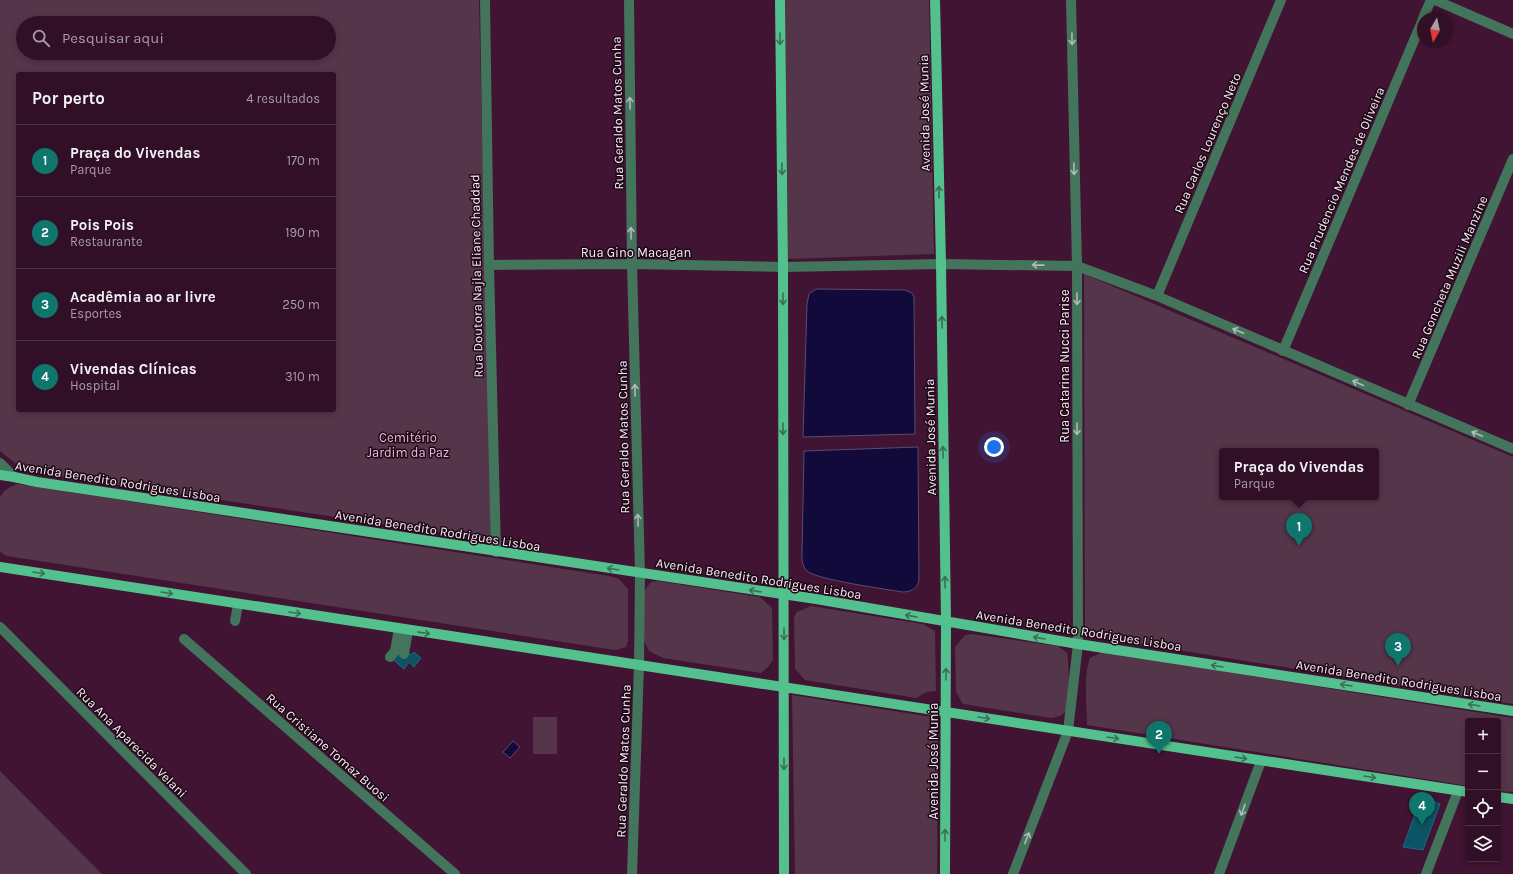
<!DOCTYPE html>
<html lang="pt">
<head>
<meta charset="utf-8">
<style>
  :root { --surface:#310f26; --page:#3d1d32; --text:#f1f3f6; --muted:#a89ca7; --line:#4c2f43; --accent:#0f766e }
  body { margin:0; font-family:Karla,sans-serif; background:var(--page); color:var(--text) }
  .controls { position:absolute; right:12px; bottom:12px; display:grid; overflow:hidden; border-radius:4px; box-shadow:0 2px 6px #0003 }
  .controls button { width:36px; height:36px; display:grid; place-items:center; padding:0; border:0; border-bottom:1px solid var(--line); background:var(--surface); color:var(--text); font:20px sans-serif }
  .compass { position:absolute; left:1417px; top:12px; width:36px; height:36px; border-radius:50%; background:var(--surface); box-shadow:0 2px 6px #0003; rotate:189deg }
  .you { position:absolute; left:994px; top:447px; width:14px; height:14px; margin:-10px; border:3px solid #fff; border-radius:50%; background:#1a73e8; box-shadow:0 0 0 6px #1a73e833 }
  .badge { display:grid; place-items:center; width:26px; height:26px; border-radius:50%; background:var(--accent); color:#fff; font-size:13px; font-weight:700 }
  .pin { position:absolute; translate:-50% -33px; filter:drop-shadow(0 1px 2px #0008) }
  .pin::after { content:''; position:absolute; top:21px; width:14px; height:12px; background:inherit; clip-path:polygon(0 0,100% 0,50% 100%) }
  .popup { position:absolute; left:1219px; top:448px; width:160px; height:52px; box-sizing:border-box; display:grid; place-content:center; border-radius:4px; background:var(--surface); filter:drop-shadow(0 1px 3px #0005); font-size:13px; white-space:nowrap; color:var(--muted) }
  .popup b { font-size:15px; color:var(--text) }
  .popup::after { content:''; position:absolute; left:50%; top:100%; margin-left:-8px; border:8px solid transparent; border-top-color:var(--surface) }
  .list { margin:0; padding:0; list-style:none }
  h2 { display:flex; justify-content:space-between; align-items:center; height:52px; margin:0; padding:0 16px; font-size:17px }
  h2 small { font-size:13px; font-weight:400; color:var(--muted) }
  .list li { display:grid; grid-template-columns:26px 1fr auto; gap:12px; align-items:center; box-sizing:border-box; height:72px; padding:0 16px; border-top:1px solid var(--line) }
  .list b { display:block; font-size:15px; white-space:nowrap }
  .list p { margin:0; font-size:13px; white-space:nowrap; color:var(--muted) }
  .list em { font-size:13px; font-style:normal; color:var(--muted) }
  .icon { flex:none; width:22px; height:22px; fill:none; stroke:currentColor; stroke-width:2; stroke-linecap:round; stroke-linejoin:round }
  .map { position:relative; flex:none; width:1513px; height:874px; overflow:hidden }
  .search { position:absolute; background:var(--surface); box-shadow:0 2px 6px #0003; left:16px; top:16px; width:320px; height:44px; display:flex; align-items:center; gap:10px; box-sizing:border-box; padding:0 14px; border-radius:22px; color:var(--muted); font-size:15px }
  .panel { position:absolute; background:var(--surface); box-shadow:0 2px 6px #0003; left:16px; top:72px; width:320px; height:340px; border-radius:4px }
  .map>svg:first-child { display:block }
</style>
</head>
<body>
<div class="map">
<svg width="1513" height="874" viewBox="0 0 1513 874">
  <rect width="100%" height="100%" fill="#411433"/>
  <path fill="#543549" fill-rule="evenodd" d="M0 0H479L491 540 25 471 0 451ZM23 23H329V53H23ZM18 74H334V410H18Z
    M785 0H929L934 254 788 259Z
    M1084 274 1513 457V704L1085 635ZM1222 451H1376V497H1222Z
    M18 484 609 576 619 579 628 589V641L626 647 616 650 608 649 7 556 0 552V497C5 489 9 487 18 484Z
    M658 581 760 597 772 608 773 660 768 667 761 673 663 658 649 651 644 641 643 592 651 582Z
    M811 606 923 624 935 631 936 691 927 692 916 698 805 680 795 669 794 617 797 612Z
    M972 634 1058 646 1067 653C1069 662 1070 699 1068 707 1065 715 1058 717 1051 718L963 704 956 692 955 647 965 635Z
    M1102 652 1513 718V792L1498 791V721H1468V786L1087 725C1087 704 1083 678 1090 658Z
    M792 695 938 718 937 874H795Z
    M533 717H557V754H533Z
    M0 771 102 874H0Z"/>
  <path fill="#110a3b" stroke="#584d72" d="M816 289 905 290 912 293 914 297 915 434 803 437 807 304 809 294Z
    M918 447 919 580C918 588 911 592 903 592 885 589 818 580 807 571 802 566 802 560 802 554L804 451Z
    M513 741 520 747 510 758 503 752Z"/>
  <path fill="#0c5365" stroke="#1a6a80" d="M398 649 407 651 411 655 414 652 421 658 414 667 409 662 404 669 391 658Z
    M1422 795 1428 797 1427 799 1440 804 1423 850 1403 847Z"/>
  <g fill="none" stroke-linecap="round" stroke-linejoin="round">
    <path stroke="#43745c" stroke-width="10" d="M485 0 489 265 496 552
      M629 0 632 264 640 573 639 666 632 874
      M1435 0 1513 34
      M1423 18 1431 0
      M489 265 632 264 783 267 941 264 1077 266 1157 296 1513 449
      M1157 296 1281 0
      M1283 351 1423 19
      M1408 405 1513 159
      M0 463 14 477
      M235 621 238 604
      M0 627 246 874
      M184 639 455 874
      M404 654 408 631
      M390 657 395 651 399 629
      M1013 874 1068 731 1078 644 1077 266 1071 0
      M1219 874 1261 761
      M1426 874 1458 791"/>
    <path stroke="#53c18e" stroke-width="10" d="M780 0 783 267 784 874
      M935 0 941 264 946 621 945 874
      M0 475 14 477 37 482 816 599 1078 644 1513 711
      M0 567 1468 792
      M1498 797 1513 799"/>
  </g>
  <defs><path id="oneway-shaft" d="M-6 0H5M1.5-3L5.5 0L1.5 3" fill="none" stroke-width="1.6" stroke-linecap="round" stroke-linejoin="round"/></defs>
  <g stroke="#3a6e58">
    <use href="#oneway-shaft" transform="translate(780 39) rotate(89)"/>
    <use href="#oneway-shaft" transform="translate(782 169) rotate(89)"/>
    <use href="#oneway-shaft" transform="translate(939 192) rotate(-91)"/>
    <use href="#oneway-shaft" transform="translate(783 299) rotate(90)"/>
    <use href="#oneway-shaft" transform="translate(942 322) rotate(-91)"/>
    <use href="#oneway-shaft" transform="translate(783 429) rotate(90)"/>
    <use href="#oneway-shaft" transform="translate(943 452) rotate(-91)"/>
    <use href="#oneway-shaft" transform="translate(613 569) rotate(-171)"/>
    <use href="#oneway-shaft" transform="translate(39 573) rotate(9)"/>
    <use href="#oneway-shaft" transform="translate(945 582) rotate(-91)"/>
    <use href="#oneway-shaft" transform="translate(755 591) rotate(-172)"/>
    <use href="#oneway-shaft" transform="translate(167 593) rotate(9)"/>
    <use href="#oneway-shaft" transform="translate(295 613) rotate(9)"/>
    <use href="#oneway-shaft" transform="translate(911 616) rotate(-170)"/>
    <use href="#oneway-shaft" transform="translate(424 633) rotate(8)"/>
    <use href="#oneway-shaft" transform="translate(784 634) rotate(90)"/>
    <use href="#oneway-shaft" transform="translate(1039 638) rotate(-170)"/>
    <use href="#oneway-shaft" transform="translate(1217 666) rotate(-171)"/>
    <use href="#oneway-shaft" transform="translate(946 674) rotate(-90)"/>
    <use href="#oneway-shaft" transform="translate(1346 685) rotate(-171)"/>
    <use href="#oneway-shaft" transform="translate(1474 705) rotate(-171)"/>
    <use href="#oneway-shaft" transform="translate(984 718) rotate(9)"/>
    <use href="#oneway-shaft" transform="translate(1113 738) rotate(9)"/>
    <use href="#oneway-shaft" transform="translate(1241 758) rotate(9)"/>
    <use href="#oneway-shaft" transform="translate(784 764) rotate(90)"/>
    <use href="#oneway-shaft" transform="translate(1370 777) rotate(9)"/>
    <use href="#oneway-shaft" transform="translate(945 835) rotate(-90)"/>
  </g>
  <g stroke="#b2bab7">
    <use href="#oneway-shaft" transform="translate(1072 39) rotate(89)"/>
    <use href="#oneway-shaft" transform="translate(630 103) rotate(-91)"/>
    <use href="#oneway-shaft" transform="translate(1074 169) rotate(89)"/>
    <use href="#oneway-shaft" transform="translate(631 233) rotate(-91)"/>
    <use href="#oneway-shaft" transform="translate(1038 265) rotate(-179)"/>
    <use href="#oneway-shaft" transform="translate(1077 299) rotate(90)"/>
    <use href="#oneway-shaft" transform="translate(1238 331) rotate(-157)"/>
    <use href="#oneway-shaft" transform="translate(1358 383) rotate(-156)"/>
    <use href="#oneway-shaft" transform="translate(635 390) rotate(-91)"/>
    <use href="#oneway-shaft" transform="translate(1077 429) rotate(90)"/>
    <use href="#oneway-shaft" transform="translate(1477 434) rotate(-157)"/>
    <use href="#oneway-shaft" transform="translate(638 520) rotate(-91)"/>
    <use href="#oneway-shaft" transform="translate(1243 810) rotate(110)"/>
    <use href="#oneway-shaft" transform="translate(1027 838) rotate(-69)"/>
  </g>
  <g text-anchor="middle" stroke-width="3" stroke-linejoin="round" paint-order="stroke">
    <g font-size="13" fill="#fce9f4" stroke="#1c0916">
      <text transform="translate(617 113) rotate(-91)" y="5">Rua Geraldo Matos Cunha</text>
      <text transform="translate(924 113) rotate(-91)" y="5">Avenida José Munia</text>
      <text transform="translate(1207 143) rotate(-67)" y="5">Rua Carlos Lourenço Neto</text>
      <text transform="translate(1341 180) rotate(-67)" y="5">Rua Prudencio Mendes de Oliveira</text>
      <text x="636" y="257">Rua Gino Macagan</text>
      <text transform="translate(476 276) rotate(-91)" y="5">Rua Doutora Najla Eliane Chaddad</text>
      <text transform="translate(1449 277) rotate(-67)" y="5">Rua Goncheta Muzili Manzine</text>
      <text transform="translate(1064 366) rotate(-90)" y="5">Rua Catarina Nucci Parise</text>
      <text transform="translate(623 437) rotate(-91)" y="5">Rua Geraldo Matos Cunha</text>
      <text transform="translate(930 437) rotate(-91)" y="5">Avenida José Munia</text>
      <text transform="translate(118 481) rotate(9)" y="5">Avenida Benedito Rodrigues Lisboa</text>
      <text transform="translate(438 530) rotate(9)" y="5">Avenida Benedito Rodrigues Lisboa</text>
      <text transform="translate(759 578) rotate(9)" y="5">Avenida Benedito Rodrigues Lisboa</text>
      <text transform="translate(1079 630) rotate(9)" y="5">Avenida Benedito Rodrigues Lisboa</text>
      <text transform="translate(1399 680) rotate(9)" y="5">Avenida Benedito Rodrigues Lisboa</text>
      <text transform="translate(132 742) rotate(45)" y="5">Rua Ana Aparecida Velani</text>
      <text transform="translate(328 747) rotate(41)" y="5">Rua Cristiane Tomaz Buosi</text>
      <text transform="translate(623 761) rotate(-88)" y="5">Rua Geraldo Matos Cunha</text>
      <text transform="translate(933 761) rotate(-90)" y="5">Avenida José Munia</text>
    </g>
    <g font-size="13" fill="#f8b4df" stroke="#1c0916">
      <text x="408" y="442">Cemitério<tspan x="408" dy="15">Jardim da Paz</tspan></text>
    </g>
  </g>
</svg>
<div class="controls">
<button>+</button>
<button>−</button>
<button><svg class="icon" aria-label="locate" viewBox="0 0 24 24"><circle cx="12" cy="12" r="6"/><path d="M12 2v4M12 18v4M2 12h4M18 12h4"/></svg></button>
<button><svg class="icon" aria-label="layers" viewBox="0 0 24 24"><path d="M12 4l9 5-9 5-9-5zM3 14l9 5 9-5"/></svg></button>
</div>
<svg class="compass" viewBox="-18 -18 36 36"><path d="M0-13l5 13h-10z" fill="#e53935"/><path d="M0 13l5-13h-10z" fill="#a89ca7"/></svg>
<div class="you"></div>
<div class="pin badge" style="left:1299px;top:546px">1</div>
<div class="popup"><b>Praça do Vivendas</b>Parque</div>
<div class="pin badge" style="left:1159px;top:754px">2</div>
<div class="pin badge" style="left:1398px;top:666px">3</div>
<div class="pin badge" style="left:1422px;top:825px">4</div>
<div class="search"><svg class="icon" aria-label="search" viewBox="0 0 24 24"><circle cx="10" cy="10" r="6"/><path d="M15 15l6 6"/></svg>Pesquisar aqui</div>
<section class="panel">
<h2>Por perto<small>4 resultados</small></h2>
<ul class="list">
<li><span class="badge">1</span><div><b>Praça do Vivendas</b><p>Parque</p></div><em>170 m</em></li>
<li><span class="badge">2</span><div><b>Pois Pois</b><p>Restaurante</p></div><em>190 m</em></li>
<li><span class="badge">3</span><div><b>Acadêmia ao ar livre</b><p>Esportes</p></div><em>250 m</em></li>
<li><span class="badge">4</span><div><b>Vivendas Clínicas</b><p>Hospital</p></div><em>310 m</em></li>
</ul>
</section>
</div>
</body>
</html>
